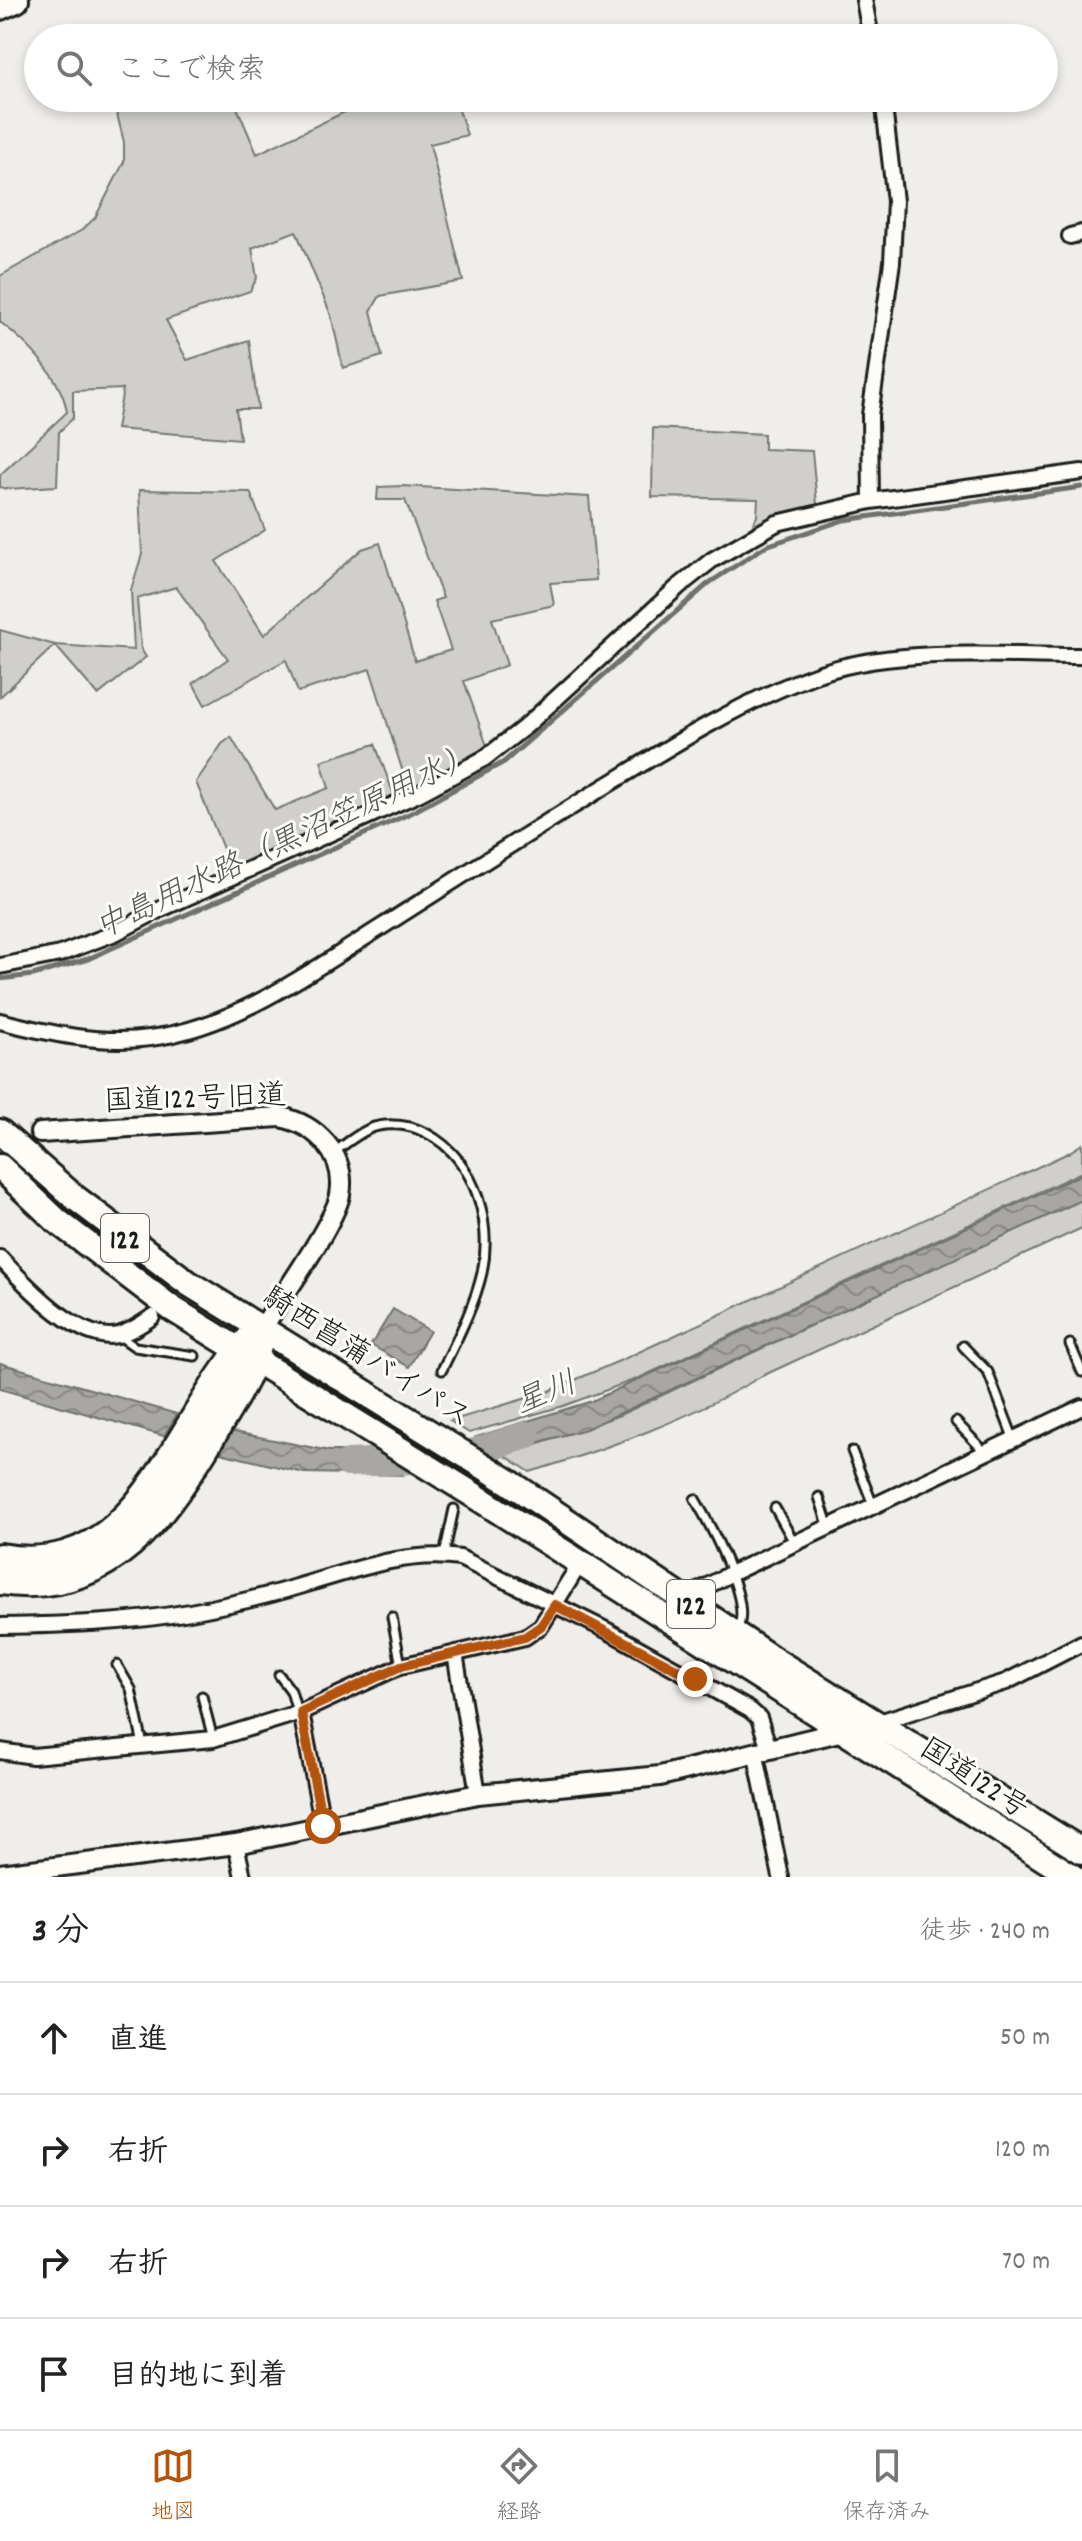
<!DOCTYPE html>
<html lang="ja">
<head>
<meta charset="utf-8">
<style>
  :root { --surface:#fff; --page:#f2f2f2; --text:#222; --muted:#767676; --line:#e0e0e0; --accent:#b45309 }
  body { margin:0; font-family:Dekko,"Klee One",sans-serif; background:var(--page); color:var(--text) }
  .stop { position:absolute; width:24px; height:24px; margin:-18px; border:6px solid #b45309; border-radius:50%; background:#fff }
  .stop.end { background:#b45309; border-color:#fff; box-shadow:0 2px 8px #0008 }
  .list { margin:0; padding:0; list-style:none }
  h2 { display:flex; justify-content:space-between; align-items:center; height:104px; margin:0; padding:0 32px; font-size:34px }
  h2 small { font-size:26px; font-weight:400; color:var(--muted) }
  .list li { display:grid; grid-template-columns:52px 1fr auto; gap:24px; align-items:center; box-sizing:border-box; height:112px; padding:0 32px; border-top:2px solid var(--line) }
  .list b { display:block; font-size:30px; white-space:nowrap }
  .list em { font-size:26px; font-style:normal; color:var(--muted) }
  .icon { flex:none; width:44px; height:44px; fill:none; stroke:currentColor; stroke-width:2; stroke-linecap:round; stroke-linejoin:round }
  .map { position:relative; flex:none; width:1082px; height:1877px; overflow:hidden }
  .search { position:absolute; background:var(--surface); box-shadow:0 4px 12px #0003; left:24px; right:24px; top:24px; height:88px; display:flex; align-items:center; gap:20px; box-sizing:border-box; padding:0 28px; border-radius:44px; color:var(--muted); font-size:30px }
  .sheet { height:552px; background:var(--surface) }
  nav { display:flex; justify-content:space-around; align-items:center; box-sizing:border-box; height:112px; border-top:2px solid var(--line); background:var(--surface); font-size:22px; color:var(--muted) }
  nav a { display:grid; justify-items:center; gap:4px }
  nav .on { color:var(--accent) }
  .map>svg:first-child { display:block }
</style>
</head>
<body>
<div class="map">
<svg width="1082" height="1877" viewBox="0 0 1082 1877">
  <defs>
    <pattern id="water-waves" width="16" height="10" patternUnits="userSpaceOnUse" patternTransform="scale(2)"><rect width="16" height="10" fill="#a8a7a3"/><path d="M0 5q4-4 8 0t8 0" fill="none" stroke="#888784"/></pattern>
  </defs>
  <rect width="100%" height="100%" fill="#f0eeea"/>
  <filter id="ink" filterUnits="userSpaceOnUse"><feTurbulence type="fractalNoise" baseFrequency=".0125" numOctaves="2"/><feDisplacementMap in="SourceGraphic" scale="16" xChannelSelector="R" yChannelSelector="G"/><feConvolveMatrix kernelMatrix="1 2 1 2 8 2 1 2 1" color-interpolation-filters="sRGB"/></filter>
  <g filter="url(#ink)">
    <path fill="#d0cfcc" stroke="#767674" stroke-width="2" d="M113 98H233L257 154 374 98H455L467 135 430 144 463 281 380 296 371 311 382 356 343 368 331 315 296 231 252 248 257 278 250 291 166 320 187 360 249 340 258 409H236L240 439 116 429 123 389 73 391V418L59 432 57 486 7 489 0 487V475L67 412C62 378 28 343 0 322V276L82 230 95 218 124 162V142Z
      M653 428 764 434V449L812 451 817 504 751 529 757 516 758 499 652 497Z
      M403 486 589 497 596 580 550 583 554 605 492 619 507 665 464 681 487 746 409 791 370 669 298 692 286 660 205 705 193 683 228 659 176 587 137 599 141 649 146 657 98 695 55 645 0 697V630L55 645 134 650 131 590 142 554 139 490 250 492 265 530 216 561 264 635 362 549 380 543 415 661 451 650 434 601 443 598 405 500H377L378 487Z
      M231 737 275 810 329 788 321 761 375 744 395 798 232 871 196 782 222 744Z
      M1082 1144V1172L639 1378 563 1406 469 1433 450 1421 547 1392 626 1358 1068 1153Z
      M1082 1198V1228L760 1377C690 1419 609 1448 530 1472L504 1455 620 1415Z"/>
    <path fill="url(#water-waves)" stroke="#706f6d" stroke-width="2" d="M1082 1174V1200L586 1429 500 1453 476 1437 592 1401Z
      M393 1309 430 1331 409 1367 371 1345Z
      M0 1363 177 1414 164 1436 0 1389Z
      M229 1431 330 1451H365L402 1475 304 1473 216 1452Z"/>
    <g fill="none" stroke-linecap="round" stroke-linejoin="round">
      <path stroke="#706f6d" stroke-width="5" d="M0 979 33 975 88 959 411 813 504 762 709 583 766 546 844 520 1082 487"/>
      <path stroke="#a8a7a3" stroke-width="28" d="M348 1463 456 1458 527 1435"/>
      <path stroke="#d0cecb" stroke-width="18" stroke-dasharray="18 9" stroke-linecap="butt" d="M0 1134 40 1133"/>
      <g stroke="#1c1c1c" stroke-width="13">
        <path id="service" d="M333 1153C344 1145 356 1135 369 1129 383 1123 403 1124 417 1129 472 1150 494 1218 482 1273 474 1307 457 1339 442 1370
          M118 1335 135 1347 195 1356
          M1070 1344 1082 1372
          M963 1346 988 1372 1014 1440
          M956 1422 985 1452
          M852 1451 873 1505
          M819 1497 829 1528
          M695 1499C709 1523 754 1605 737 1629
          M775 1508 795 1544
          M444 1555 454 1509
          M392 1617 401 1666
          M117 1665 131 1689 143 1745
          M279 1675 291 1691 297 1712
          M202 1696 213 1739"/>
      </g>
      <g stroke="#1c1c1c" stroke-width="20">
        <path id="minor" d="M864 0 871 38
          M1070 236 1082 233
          M871 501 870 415 892 262 895 201 883 98
          M0 966 60 954 115 933 163 908 420 793 485 758 526 726 678 587 712 560 777 523 871 501 1082 472
          M0 1021C47 1033 101 1045 150 1038 234 1028 313 970 383 926 460 877 536 828 614 781 677 742 742 702 812 676 891 646 997 656 1082 656
          M0 1258C25 1284 79 1344 118 1335 130 1332 142 1324 152 1317
          M688 1602 700 1590 730 1574 1082 1407
          M0 1626C63 1625 127 1623 190 1612 222 1606 255 1599 286 1590 341 1575 402 1549 460 1558L608 1631 750 1710 759 1718 769 1748
          M455 1653 478 1794
          M301 1712 323 1826
          M876 1723 1006 1682 1082 1643
          M0 1751 33 1756 213 1739 301 1712 401 1666 525 1637 541 1626 579 1565
          M755 1751 781 1877
          M236 1844 243 1877"/>
      </g>
      <g stroke="#1c1c1c" stroke-width="24">
        <path id="tertiary" d="M40 1133 280 1117C316 1124 347 1155 340 1195 335 1222 280 1301 262 1328
          M0 1874 236 1844 478 1794 660 1776 851 1729"/>
      </g>
      <g stroke="#1c1c1c" stroke-width="30">
        <path id="primary" d="M0 7 16 0"/>
      </g>
      <g stroke="#1c1c1c" stroke-width="30">
        <path id="trunk" d="M0 1132 74 1197 188 1283 509 1482 771 1658 1082 1851
          M0 1167 57 1221 171 1308 472 1494 1073 1877"/>
      </g>
      <g stroke="#1c1c1c" stroke-width="34">
        <path id="motorway" d="M0 1558C150 1585 177 1405 262 1328
          M0 1580C110 1597 164 1514 214 1431 234 1397 254 1367 262 1328"/>
      </g>
      <use href="#service" stroke="#fdfcf7" stroke-width="7"/>
      <use href="#minor" stroke="#fdfcf7" stroke-width="14"/>
      <use href="#tertiary" stroke="#fdfcf7" stroke-width="18"/>
      <use href="#primary" stroke="#fdfcf7" stroke-width="24"/>
      <use href="#trunk" stroke="#fdfcf7" stroke-width="24"/>
      <use href="#motorway" stroke="#fdfcf7" stroke-width="28"/>
    </g>
  </g>
  <g fill="none" stroke-linecap="round" stroke-linejoin="round" filter="url(#ink)">
    <path stroke="#b45309" stroke-width="10" d="M323 1826 301 1712 401 1666 525 1637 541 1626 555 1605 695 1679"/>
  </g>
  <g text-anchor="middle" stroke-width="6" stroke-linejoin="round" paint-order="stroke">
    <g fill="#fdfcf7" stroke="#605f5e" stroke-width="2">
      <rect x="101" y="1214" width="48" height="48" rx="6"/>
      <rect x="667" y="1580" width="48" height="48" rx="6"/>
    </g>
    <g font-size="28" font-weight="bold" fill="#1c1c1c">
      <text x="125" y="1248">122</text>
      <text x="691" y="1614">122</text>
    </g>
    <g font-size="30" fill="#1c1c1c" stroke="#fdfcf7">
      <text transform="translate(195 1097) rotate(-2)" y="10">国道122号旧道</text>
      <text transform="translate(368 1356) rotate(32)" y="10">騎西菖蒲バイパス</text>
      <text transform="translate(975 1777) rotate(33)" y="10">国道122号</text>
    </g>
    <g font-size="32" font-style="italic" fill="#5b5b59" stroke="#fdfcf7">
      <text transform="translate(284 840) rotate(-25)" y="11">中島用水路（黒沼笠原用水）</text>
      <text transform="translate(545 1391) rotate(-22)" y="11">星川</text>
    </g>
  </g>
</svg>
<div class="stop" style="left:323px;top:1826px"></div>
<div class="stop end" style="left:695px;top:1679px"></div>
<div class="search"><svg class="icon" aria-label="search" viewBox="0 0 24 24"><circle cx="10" cy="10" r="6"/><path d="M15 15l6 6"/></svg>ここで検索</div>
</div>
<section class="sheet">
<h2>3 分<small>徒歩 · 240 m</small></h2>
<ul class="list">
<li><svg class="icon" aria-label="ahead" viewBox="0 0 24 24"><path d="M12 20V5M6 11l6-6 6 6"/></svg><div><b>直進</b></div><em>50 m</em></li>
<li><svg class="icon" aria-label="right" viewBox="0 0 24 24"><path d="M7 20v-9h11M14 6l5 5-5 5"/></svg><div><b>右折</b></div><em>120 m</em></li>
<li><svg class="icon" aria-label="right" viewBox="0 0 24 24"><path d="M7 20v-9h11M14 6l5 5-5 5"/></svg><div><b>右折</b></div><em>70 m</em></li>
<li><svg class="icon" aria-label="arrive" viewBox="0 0 24 24"><path d="M6 21V4h12l-3 4 3 4H6"/></svg><div><b>目的地に到着</b></div></li>
</ul>
</section>
<nav>
<a class="on"><svg class="icon" aria-label="map" viewBox="0 0 24 24"><path d="M3 6l6-2 6 2 6-2v14l-6 2-6-2-6 2zM9 4v14M15 6v14"/></svg>地図</a>
<a><svg class="icon" aria-label="directions" viewBox="0 0 24 24"><path d="M12 3l9 9-9 9-9-9zM9 14v-3h6M13 9l2 2-2 2"/></svg>経路</a>
<a><svg class="icon" aria-label="saved" viewBox="0 0 24 24"><path d="M7 4h10v16l-5-4-5 4z"/></svg>保存済み</a>
</nav>
</body>
</html>
